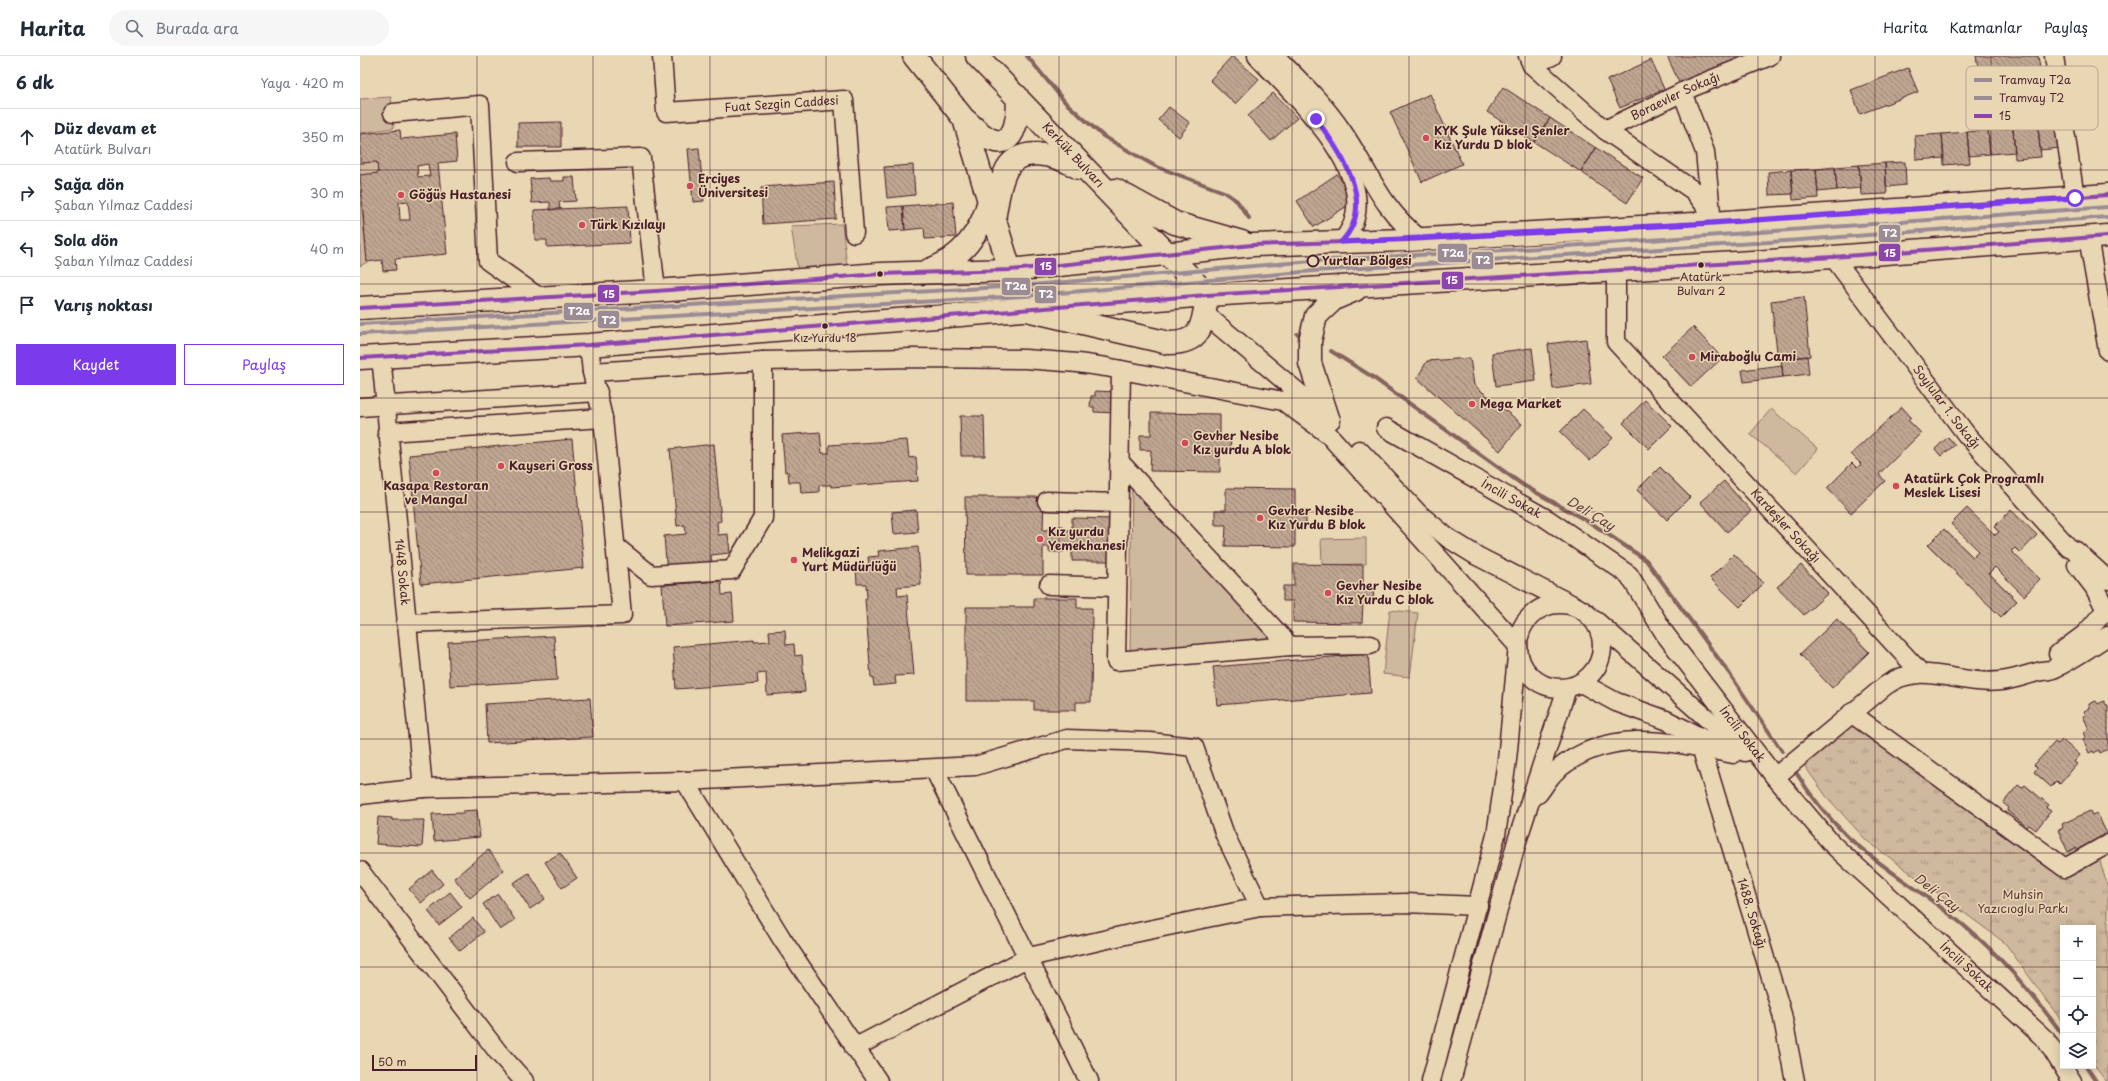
<!DOCTYPE html>
<html lang="tr">
<head>
<meta charset="utf-8">
<style>
  :root { --surface:#fff; --page:#f6f6f7; --text:#1f2937; --muted:#747a83; --line:#e0e1e3; --accent:#7c3aed }
  body { margin:0; font-family:"Playpen Sans",sans-serif; background:var(--page); color:var(--text) }
  .controls { position:absolute; right:12px; bottom:12px; display:grid; overflow:hidden; border-radius:0px; box-shadow:0 2px 10px #0003 }
  .controls button { width:36px; height:36px; display:grid; place-items:center; padding:0; border:0; border-bottom:1px solid var(--line); background:var(--surface); color:var(--text); font:20px sans-serif }
  .scale { position:absolute; left:12px; bottom:10px; width:105px; box-sizing:border-box; padding-left:4px; border:2px solid #4a1f2b; border-top:0; font-size:11px; line-height:14px; white-space:nowrap; color:#4a1f2b; -webkit-text-stroke:3px #e9d7b4; paint-order:stroke }
  .stop { position:absolute; width:12px; height:12px; margin:-9px; border:3px solid #7c3aed; border-radius:50%; background:#fff }
  .stop.end { background:#7c3aed; border-color:#fff; box-shadow:0 1px 4px #0008 }
  .list { margin:0; padding:0; list-style:none }
  h2 { display:flex; justify-content:space-between; align-items:center; height:52px; margin:0; padding:0 16px; font-size:17px }
  h2 small { font-size:13px; font-weight:400; color:var(--muted) }
  .list li { display:grid; grid-template-columns:26px 1fr auto; gap:12px; align-items:center; box-sizing:border-box; height:56px; padding:0 16px; border-top:1px solid var(--line) }
  .list b { display:block; font-size:15px; white-space:nowrap }
  .list p { margin:0; font-size:13px; white-space:nowrap; color:var(--muted) }
  .list em { font-size:13px; font-style:normal; color:var(--muted) }
  .actions { display:flex; gap:8px; padding:12px 16px }
  .actions a { flex:1; padding:9px 0; border:1px solid var(--accent); border-radius:0px; text-align:center; font-size:14px; color:var(--accent) }
  .actions .main { background:var(--accent); color:#fff }
  .icon { flex:none; width:22px; height:22px; fill:none; stroke:currentColor; stroke-width:2; stroke-linecap:round; stroke-linejoin:round }
  .map { position:relative; flex:none; width:1748px; height:1025px; overflow:hidden }
  header { display:flex; align-items:center; gap:24px; box-sizing:border-box; height:56px; padding:0 20px; background:var(--surface); border-bottom:1px solid var(--line) }
  header strong { font-size:19px }
  nav { display:flex; gap:22px; margin-inline-start:auto; font-size:14px }
  .search { width:280px; height:36px; background:var(--page); display:flex; align-items:center; gap:10px; box-sizing:border-box; padding:0 14px; border-radius:22px; color:var(--muted); font-size:15px }
  main { display:flex }
  aside { flex:1; background:var(--surface) }
  .map>svg:first-child { display:block }
</style>
</head>
<body>
<header>
<strong>Harita</strong>
<div class="search"><svg class="icon" aria-label="search" viewBox="0 0 24 24"><circle cx="10" cy="10" r="6"/><path d="M15 15l6 6"/></svg>Burada ara</div>
<nav><a>Harita</a><a>Katmanlar</a><a>Paylaş</a></nav>
</header>
<main>
<aside>
<h2>6 dk<small>Yaya · 420 m</small></h2>
<ul class="list">
<li><svg class="icon" aria-label="ahead" viewBox="0 0 24 24"><path d="M12 20V5M6 11l6-6 6 6"/></svg><div><b>Düz devam et</b><p>Atatürk Bulvarı</p></div><em>350 m</em></li>
<li><svg class="icon" aria-label="right" viewBox="0 0 24 24"><path d="M7 20v-9h11M14 6l5 5-5 5"/></svg><div><b>Sağa dön</b><p>Şaban Yılmaz Caddesi</p></div><em>30 m</em></li>
<li><svg class="icon" aria-label="left" viewBox="0 0 24 24"><path d="M17 20v-9H6M10 6l-5 5 5 5"/></svg><div><b>Sola dön</b><p>Şaban Yılmaz Caddesi</p></div><em>40 m</em></li>
<li><svg class="icon" aria-label="arrive" viewBox="0 0 24 24"><path d="M6 21V4h12l-3 4 3 4H6"/></svg><div><b>Varış noktası</b></div></li>
</ul>
<div class="actions"><a class="main">Kaydet</a><a>Paylaş</a></div>
</aside>
<div class="map">
<svg width="1748" height="1025" viewBox="0 0 1748 1025">
  <defs>
    <pattern id="park-tufts" width="24" height="20" patternUnits="userSpaceOnUse"><rect width="24" height="20" fill="#cfb99e"/><path d="M3 7l-1-3M5 7V3M7 7l1-3M15 17l-1-3M17 17v-4M19 17l1-3" fill="none" stroke="#aa9681"/></pattern>
    <pattern id="building-back-hatch" width="6" height="6" patternUnits="userSpaceOnUse"><rect width="6" height="6" fill="#bfa691"/><path d="M-1 5l2 2M0 0l6 6M5-1l2 2" fill="none" stroke="#9d8777"/></pattern>
  </defs>
  <rect width="100%" height="100%" fill="#e9d7b4"/>
  <filter id="ink" filterUnits="userSpaceOnUse"><feTurbulence type="fractalNoise" baseFrequency=".025" numOctaves="2"/><feDisplacementMap in="SourceGraphic" scale="8" xChannelSelector="R" yChannelSelector="G"/><feConvolveMatrix kernelMatrix="1 2 1 2 8 2 1 2 1" color-interpolation-filters="sRGB"/></filter>
  <g filter="url(#ink)">
    <path fill="#cfb99e" stroke="#8c6c64" d="M31 41 34 72 0 77V43Z
      M17 106 18 117 0 119V107Z
      M0 133 7 206 0 210Z
      M482 168 487 210 438 214 431 170Z
      M1411 353 1458 393 1437 417 1390 378Z
      M772 425 924 587 770 597Z
      M1006 482V508L962 509 961 483Z
      M1030 554 1058 557 1050 621 1023 618Z"/>
    <path fill="url(#park-tufts)" stroke="#8c6c64" d="M1489 663 1688 809 1735 787 1748 833V1025H1746L1733 1008V872H1703V967L1645 887 1506 784 1466 740 1439 702Z"/>
    <g fill="none" stroke-linecap="round" stroke-linejoin="round">
      <path stroke="#85635e" stroke-width="4" d="M667 0 705 46 743 80 795 110 864 136 877 145 889 162
        M937 278 944 282
        M971 295 1011 320 1163 429 1234 469 1286 504 1369 617 1422 695
        M1435 715C1450 739 1467 761 1488 781 1525 815 1570 840 1608 873 1645 904 1675 941 1703 979
        M1726 1010 1736 1025"/>
    </g>
    <path fill="url(#building-back-hatch)" stroke="#4a1f2b" fill-rule="evenodd" d="M872 0 899 23 875 48 850 24Z
      M1307 0H1386L1323 35Z
      M1616 0H1678L1682 24 1622 34Z
      M1291 4 1304 33 1260 52 1247 24Z
      M1548 12 1558 36 1500 58 1491 34Z
      M1143 31 1190 62 1174 86 1127 56Z
      M913 37 937 62 911 85 888 60Z
      M1070 38 1102 108 1062 126 1030 56Z
      M809 51 830 67 819 81 798 64Z
      M1190 62 1236 92 1221 116 1174 86Z
      M201 66V91H158V67Z
      M1699 69 1701 92 1680 94 1678 70Z
      M1678 70 1681 101 1655 103 1653 72Z
      M1653 72 1655 96 1630 98 1628 74Z
      M40 74 41 83 95 78 97 105 78 107 87 198 35 203 36 214 23 215 22 204 7 206 0 119 18 117 17 106 0 107V78ZM68 108 70 120 58 121 57 110ZM48 145 50 164H40L39 146Z
      M1628 74 1630 98 1609 100 1607 76Z
      M1607 76 1610 107 1584 109 1582 78Z
      M1582 78 1584 102 1556 104 1555 80Z
      M339 92 344 145 333 146 328 93Z
      M1236 92 1283 122 1267 147 1221 116Z
      M1545 106 1546 129 1526 131 1525 107Z
      M1525 107 1527 138 1501 139 1499 109Z
      M553 109 555 139 527 142 524 111Z
      M1499 109 1501 132 1477 134 1475 111Z
      M1475 111 1477 134 1458 136 1456 113Z
      M1456 113 1458 142 1433 144 1431 114Z
      M1431 114 1433 138 1409 139 1408 116Z
      M977 118 995 145 954 171 937 145Z
      M204 121H214L216 145 199 146 200 153 190 154V146L172 147 170 123 189 122 190 125H204Z
      M474 126 476 163 403 168 401 131Z
      M593 146 596 181 565 183 564 172 545 174 543 150Z
      M268 150 270 187 187 191V184H175L174 154Z
      M543 150 545 174 529 175 527 151Z
      M1444 241 1450 300 1418 304 1411 245Z
      M1333 271 1362 302 1331 331 1302 300Z
      M1226 283 1231 328 1193 333 1188 288Z
      M1172 292 1176 325 1136 330 1132 297Z
      M1447 300 1449 318 1423 321 1421 303Z
      M1110 302 1114 329 1162 368 1140 395 1057 322 1067 305Z
      M1422 309 1423 321 1384 326 1382 314Z
      M735 335 758 336 757 357 734 356V351H730L731 340H735Z
      M1285 344 1312 370 1289 393 1263 367Z
      M1542 351 1551 361 1548 364 1561 377 1519 418 1525 425 1491 457 1467 432 1492 407 1497 412 1501 408 1491 398Z
      M1223 353 1253 382 1230 405 1200 376Z
      M791 357 860 358V380H871L870 395 860 394V416L790 415 791 394H780V379H791Z
      M600 360H624L625 400H601Z
      M460 376 462 397H469V389L547 384 549 402 556 401 558 425 471 431V429H459V436L441 437 440 426H429L428 416H425L422 379Z
      M1588 381 1595 389 1581 400 1575 393Z
      M212 383 224 512 61 528 49 399Z
      M354 388 361 465 357 466 358 479 368 478 370 497 351 499 352 510 307 518 304 480 326 478 325 469 317 470 310 393Z
      M1300 411 1330 441 1307 464 1277 434Z
      M1364 425 1391 455 1367 476 1340 446Z
      M866 432 935 433V454H946V469H935V491L865 490 866 469H855V454H866Z
      M605 441H684L683 474H689V471L703 470V474H712V462L754 463V505H712V492L703 491V496H689V491H683V519H606Z
      M1607 452 1635 479 1639 476 1634 471 1651 454 1677 479 1660 497 1655 492 1651 495 1680 523 1664 540 1635 511 1629 517 1657 545 1641 561 1568 489 1584 473 1613 501 1619 495 1591 468Z
      M556 454 558 476 534 478 532 456Z
      M558 491 561 529 537 531 538 540 547 539 554 619 535 620 536 628 514 630 513 622H511L505 543 507 542 506 528H497L496 511 509 510 508 501 519 500 518 495Z
      M1374 498 1404 527 1380 551 1350 522Z
      M934 508 1003 509V530H1014L1013 545H1003L1002 567 933 566V545H923V530H934Z
      M1441 509 1468 537 1444 559 1417 531Z
      M361 525 362 539 372 538 374 565 305 570 302 529Z
      M674 542H717V552H732L731 646H716V654H674V645H606V551H674Z
      M1477 563 1509 596 1472 632 1440 598Z
      M425 574 426 589 434 588 435 600 442 599 445 636 407 639 406 617 397 618 398 627 316 633 313 591 394 584V586L410 585 409 575Z
      M194 580 197 624 90 630 88 586Z
      M1008 598 1011 637 857 649 853 611Z
      M230 642 233 681 127 687 125 648Z
      M1736 645 1738 648 1744 645 1746 649H1748V693L1740 697 1739 694 1734 697 1733 695 1729 697 1723 683 1726 681 1724 676 1729 673 1723 660 1726 659 1724 655 1730 652 1729 648Z
      M1702 684 1720 699 1714 706 1717 708 1700 728 1697 725 1691 731 1674 716 1677 712 1674 709 1695 686 1698 688Z
      M1658 729 1662 732 1665 729 1689 749 1686 752 1691 755 1676 774 1669 769 1667 771 1647 755 1649 752 1643 747Z
      M117 754 120 781 74 785 72 758 103 757V755Z
      M1730 755 1732 759 1737 757 1747 778 1739 782 1740 785 1717 795 1715 792 1708 796 1698 774 1703 772 1702 768Z
      M18 761 32 762V764H64L62 791 16 788Z
      M128 794 144 814 110 842 94 822Z
      M200 797 217 822 202 832 185 806Z
      M72 814 83 828 61 847 49 833Z
      M169 817 185 843 170 853 153 827Z
      M90 836 102 851 79 869 68 855Z
      M138 838 155 864 140 874 123 848Z
      M113 862 124 876 100 895 89 882Z"/>
    <g fill="none" stroke-linecap="round" stroke-linejoin="round">
      <g stroke="#4a1f2b" stroke-width="21">
        <g id="minor">
          <path id="s1" d="M302 0 306 56 484 44 494 177"/>
          <path d="M897 0C934 40 1035 130 981 186"/>
          <path d="M915 0C939 24 963 47 982 75 1010 116 1019 150 1060 183"/>
          <path d="M1168 0 1172 9 1245 74 1334 135 1344 148 1352 167"/>
          <path d="M1694 0 1715 142"/>
          <path d="M1172 9 1192 0"/>
          <path d="M1322 36 1345 96 1351 157"/>
          <path d="M33 57 120 49 128 205 180 242"/>
          <path id="s2" d="M1245 74 1333 31 1410 0"/>
          <path d="M158 106 281 102 296 235"/>
          <path d="M1728 181 1748 295"/>
          <path id="s3" d="M1473 201 1606 378 1709 492 1716 495 1748 524"/>
          <path id="s4" d="M1256 214V286L1561 617"/>
          <path d="M845 258 971 364"/>
          <path id="s5" d="M21 300 63 732"/>
          <path d="M761 314 756 605 930 590 1010 589"/>
          <path d="M232 316 403 305 553 302 665 303 718 307 746 311 923 345 968 378 1158 590 1147 704 1136 779 1071 1025"/>
          <path d="M0 351 238 336"/>
          <path id="s6" d="M1026 372 1187 463 1269 519 1305 578 1415 721 1473 789 1686 984 1712 1025"/>
          <path d="M27 376 243 362"/>
          <path d="M999 394 1058 457 1088 482 1117 500 1217 551"/>
          <path d="M759 405 930 590"/>
          <path d="M687 445 758 447"/>
          <path d="M255 490 291 519 372 514 403 462V305"/>
          <path d="M1717 509 1734 531 1744 550"/>
          <path d="M689 529 757 531"/>
          <circle cx="1200" cy="590" r="42"/>
          <path d="M1236 565 1385 696"/>
          <path d="M46 567 262 559 243 362 232 316 229 289"/>
          <path d="M1698 598 1725 578 1744 556"/>
          <path d="M1221 627 1256 646 1306 664 1354 688"/>
          <path d="M1491 657 1705 812 1748 788"/>
          <path id="s7" d="M1341 691 1422 958 1435 1025"/>
          <path d="M574 713 729 1025"/>
          <path d="M1415 721 1525 630C1560 603 1599 630 1640 625 1653 624 1665 619 1678 616 1683 614 1689 615 1693 613 1712 604 1730 591 1748 580"/>
          <path d="M325 725 422 883 518 1025"/>
          <path d="M1178 738C1184 731 1189 720 1197 714 1250 670 1312 686 1373 698"/>
          <path d="M0 739 63 732 325 725 615 710 707 683 790 686 834 691 865 779 900 851"/>
          <path d="M0 815 138 996 164 1025"/>
          <path d="M494 992 669 901 774 877 900 851 1045 847 1118 850"/>
          <path d="M1091 1025 1157 785 1207 632"/>
        </g>
      </g>
      <g stroke="#4a1f2b" stroke-width="25">
        <path id="major" d="M554 0 604 63 650 214 671 255 809 287C843 287 843 267 847 239L617 0
          M604 63C612 69 622 81 632 84 657 93 659 55 657 40
          M755 134 815 167 882 186
          M635 158C637 146 639 131 644 119 656 86 697 99 719 112
          M569 214C601 203 622 176 629 144
          M0 252 296 235 520 218 650 214 892 189 1047 184 1352 167 1748 139
          M0 302 229 289 847 239 1473 201 1748 180
          M968 362 950 307V285L956 260 974 243 995 234"/>
      </g>
      <use href="#minor" stroke="#e9d7b4" stroke-width="18"/>
      <use href="#major" stroke="#e9d7b4" stroke-width="22"/>
      <g stroke="#e9d7b4" stroke-width="7">
        <path id="bus-1" d="M0 252 296 235 520 218 650 214 892 189 1047 184 1352 167 1748 139
          M0 302 229 289 847 239 1473 201 1748 180"/>
      </g>
      <use href="#bus-1" stroke="#8e44ad" stroke-width="4"/>
      <g stroke="#e9d7b4" stroke-width="7">
        <path id="tram-1" d="M0 268 659 230 953 205 1180 192 1748 151"/>
      </g>
      <g stroke="#e9d7b4" stroke-width="7">
        <path id="tram-2" d="M0 278 664 240 954 215 1441 184 1748 161"/>
      </g>
      <use href="#tram-1" stroke="#9a8b94" stroke-width="4"/>
      <use href="#tram-2" stroke="#9a8b94" stroke-width="4"/>
    </g>
  </g>
  <g fill="none" stroke-linecap="round" stroke-linejoin="round" filter="url(#ink)">
    <path stroke="#7c3aed" stroke-width="5" d="M956 63C981 97 1018 148 981 186L1352 167 1715 142"/>
  </g>
  <path fill="none" stroke="#4a1f2b" stroke-width="1" stroke-opacity="0.55" d="M117 0V1025M233 0V1025M350 0V1025M466 0V1025M583 0V1025M699 0V1025M816 0V1025M932 0V1025M1049 0V1025M1165 0V1025M1282 0V1025M1398 0V1025M1515 0V1025M1631 0V1025M0 114H1748M0 228H1748M0 342H1748M0 456H1748M0 569H1748M0 683H1748M0 797H1748M0 911H1703M1733 911H1748"/>
  <g fill="#d1495b" stroke="#e9d7b4" stroke-width="1.5">
    <circle cx="1066" cy="82" r="4"/>
    <circle cx="330" cy="130" r="4"/>
    <circle cx="41" cy="139" r="4"/>
    <circle cx="222" cy="169" r="4"/>
    <circle cx="1332" cy="301" r="4"/>
    <circle cx="1112" cy="348" r="4"/>
    <circle cx="825" cy="387" r="4"/>
    <circle cx="141" cy="410" r="4"/>
    <circle cx="76" cy="417" r="4"/>
    <circle cx="1536" cy="430" r="4"/>
    <circle cx="900" cy="462" r="4"/>
    <circle cx="680" cy="483" r="4"/>
    <circle cx="434" cy="504" r="4"/>
    <circle cx="968" cy="537" r="4"/>
  </g>
  <circle fill="#e9d7b4" stroke="#4a1f2b" stroke-width="2" cx="953" cy="205" r="5.5"/>
  <g fill="#4a1f2b" stroke="#e9d7b4" stroke-width="1.5">
    <circle cx="1341" cy="209" r="3.5"/>
    <circle cx="520" cy="218" r="3.5"/>
    <circle cx="465" cy="270" r="3.5"/>
  </g>
  <g text-anchor="middle" stroke-width="3" stroke-linejoin="round" paint-order="stroke">
    <g font-size="11" fill="#4a1f2b" stroke="#e9d7b4">
      <text x="1341" y="225">Atatürk<tspan x="1341" dy="14">Bulvarı 2</tspan></text>
      <text x="465" y="286">Kız Yurdu 18</text>
    </g>
    <g font-size="12" fill="#4a1f2b" stroke="#e9d7b4">
      <text dy="4" stroke="none"><textPath href="#s2" startOffset="78">Boraevler Sokağı</textPath></text>
      <text dy="4" stroke="none"><textPath href="#s1" startOffset="172">Fuat Sezgin Caddesi</textPath></text>
      <text transform="translate(713 99) rotate(47)" y="4">Kerkük Bulvarı</text>
      <text dy="4" stroke="none"><textPath href="#s3" startOffset="188">Soylular 1. Sokağı</textPath></text>
      <text dy="4" stroke="none"><textPath href="#s6" startOffset="144">İncili Sokak</textPath></text>
      <text dy="4" stroke="none"><textPath href="#s4" startOffset="322">Kardeşler Sokağı</textPath></text>
      <text dy="4" stroke="none"><textPath href="#s5" startOffset="217">1448 Sokak</textPath></text>
      <text dy="4" stroke="none"><textPath href="#s6" startOffset="480">İncili Sokak</textPath></text>
      <text dy="4" stroke="none"><textPath href="#s7" startOffset="174">1488. Sokağı</textPath></text>
      <text dy="4" stroke="none"><textPath href="#s6" startOffset="804">İncili Sokak</textPath></text>
    </g>
    <g font-size="12" font-weight="bold" fill="#4a1f2b" stroke="#e9d7b4" text-anchor="start">
      <text x="1074" y="79">KYK Şule Yüksel Şenler<tspan x="1074" dy="14">Kız Yurdu D blok</tspan></text>
      <text x="338" y="127">Erciyes<tspan x="338" dy="14">Üniversitesi</tspan></text>
      <text x="49" y="143">Göğüs Hastanesi</text>
      <text x="230" y="173">Türk Kızılayı</text>
      <text x="1340" y="305">Miraboğlu Cami</text>
      <text x="1120" y="352">Mega Market</text>
      <text x="833" y="384">Gevher Nesibe<tspan x="833" dy="14">Kız yurdu A blok</tspan></text>
      <text x="149" y="414">Kayseri Gross</text>
      <text x="1544" y="427">Atatürk Çok Programlı<tspan x="1544" dy="14">Meslek Lisesi</tspan></text>
      <text x="76" y="434" text-anchor="middle">Kasapa Restoran<tspan x="76" dy="14">ve Mangal</tspan></text>
      <text x="908" y="459">Gevher Nesibe<tspan x="908" dy="14">Kız Yurdu B blok</tspan></text>
      <text x="688" y="480">Kız yurdu<tspan x="688" dy="14">Yemekhanesi</tspan></text>
      <text x="442" y="501">Melikgazi<tspan x="442" dy="14">Yurt Müdürlüğü</tspan></text>
      <text x="976" y="534">Gevher Nesibe<tspan x="976" dy="14">Kız Yurdu C blok</tspan></text>
    </g>
    <g font-size="12" font-weight="bold" fill="#4a1f2b" stroke="#e9d7b4" text-anchor="start">
      <text x="962" y="209">Yurtlar Bölgesi</text>
    </g>
    <g font-size="12" fill="#5e363c" stroke="#e9d7b4">
      <text x="1663" y="843">Muhsin<tspan x="1663" dy="14">Yazıcıoglu Parkı</tspan></text>
    </g>
    <g font-size="13" font-style="italic" fill="#623c40" stroke="#e9d7b4">
      <text transform="translate(1231 457) rotate(31)" y="5">Deli Çay</text>
      <text transform="translate(1577 836) rotate(38)" y="5">Deli Çay</text>
    </g>
  </g>
  <rect x="1606" y="10" width="132" height="64" rx="6" fill="#e9d7b4" stroke="#b9a08b" stroke-width="1"/>
  <rect x="1614" y="22" width="18" height="4" fill="#9a8b94"/>
  <rect x="1614" y="40" width="18" height="4" fill="#9a8b94"/>
  <rect x="1614" y="58" width="18" height="4" fill="#8e44ad"/>
  <g font-size="11" fill="#4a1f2b">
    <text x="1639" y="28">Tramvay T2a</text>
    <text x="1639" y="46">Tramvay T2</text>
    <text x="1639" y="64">15</text>
  </g>
  <g stroke="#e9d7b4" stroke-width="1.5">
    <rect x="1518" y="168" width="23" height="19" rx="4" fill="#9a8b94"/>
    <rect x="1518" y="187" width="23" height="19" rx="4" fill="#8e44ad"/>
    <rect x="1077" y="187" width="31" height="20" rx="4" fill="#9a8b94"/>
    <rect x="1111" y="195" width="23" height="19" rx="4" fill="#9a8b94"/>
    <rect x="674" y="201" width="23" height="19" rx="4" fill="#8e44ad"/>
    <rect x="1081" y="215" width="23" height="19" rx="4" fill="#8e44ad"/>
    <rect x="641" y="221" width="30" height="19" rx="4" fill="#9a8b94"/>
    <rect x="237" y="228" width="23" height="19" rx="4" fill="#8e44ad"/>
    <rect x="674" y="229" width="23" height="19" rx="4" fill="#9a8b94"/>
    <rect x="203" y="246" width="31" height="19" rx="4" fill="#9a8b94"/>
    <rect x="237" y="254" width="23" height="19" rx="4" fill="#9a8b94"/>
  </g>
  <g font-size="11" text-anchor="middle" font-weight="bold" fill="#fff">
    <text x="1530" y="181">T2</text>
    <text x="1530" y="201">15</text>
    <text x="1093" y="201">T2a</text>
    <text x="1123" y="208">T2</text>
    <text x="686" y="214">15</text>
    <text x="1092" y="228">15</text>
    <text x="656" y="234">T2a</text>
    <text x="249" y="242">15</text>
    <text x="686" y="242">T2</text>
    <text x="219" y="259">T2a</text>
    <text x="249" y="268">T2</text>
  </g>
</svg>
<div class="controls">
<button>+</button>
<button>−</button>
<button><svg class="icon" aria-label="locate" viewBox="0 0 24 24"><circle cx="12" cy="12" r="6"/><path d="M12 2v4M12 18v4M2 12h4M18 12h4"/></svg></button>
<button><svg class="icon" aria-label="layers" viewBox="0 0 24 24"><path d="M12 4l9 5-9 5-9-5zM3 14l9 5 9-5"/></svg></button>
</div>
<div class="scale">50 m</div>
<div class="stop" style="left:1715px;top:142px"></div>
<div class="stop end" style="left:956px;top:63px"></div>
</div>
</main>
</body>
</html>
